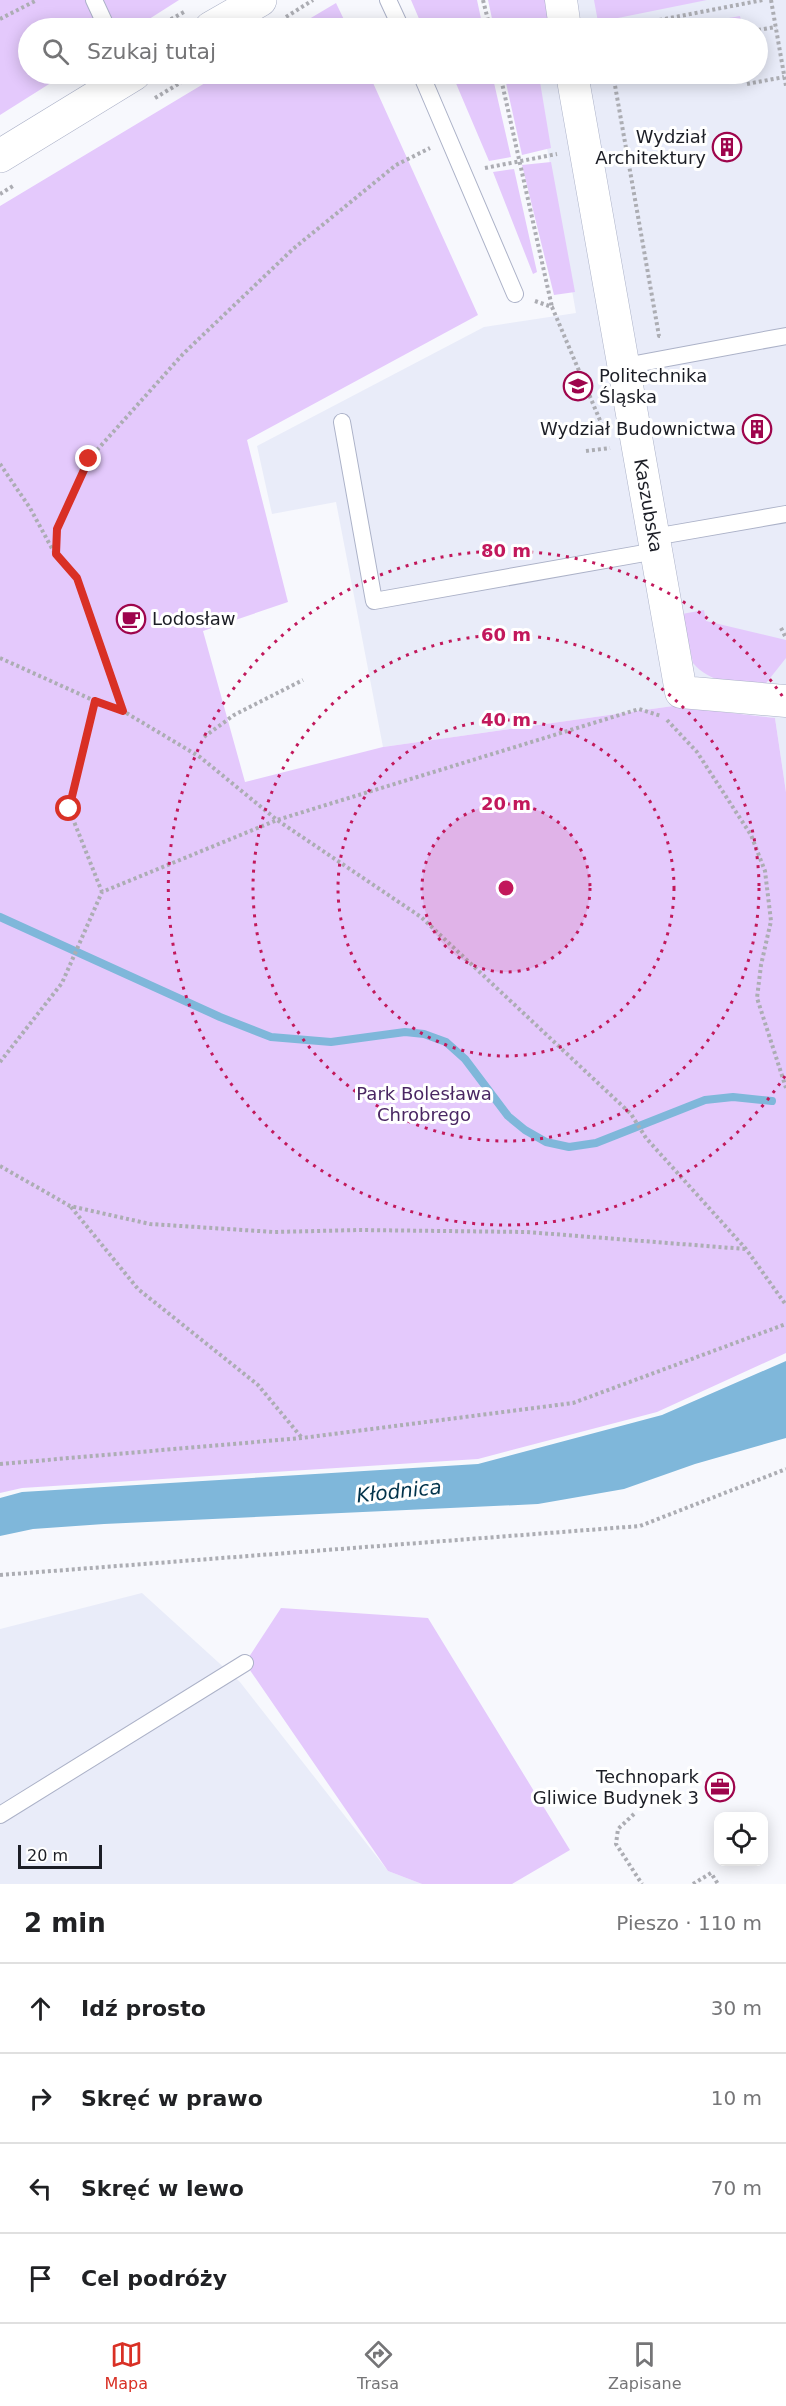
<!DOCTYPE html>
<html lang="pl">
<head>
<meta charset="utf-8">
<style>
  :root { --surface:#fff; --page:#f6f6f6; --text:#202124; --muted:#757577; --line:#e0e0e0; --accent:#d93025 }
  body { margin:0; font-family:"DejaVu Sans",sans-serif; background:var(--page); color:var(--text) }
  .controls { position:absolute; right:18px; bottom:18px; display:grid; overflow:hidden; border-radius:12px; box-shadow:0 3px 15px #0003 }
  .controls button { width:54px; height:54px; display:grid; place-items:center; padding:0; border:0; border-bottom:2px solid var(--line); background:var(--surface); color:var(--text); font:30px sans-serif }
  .scale { position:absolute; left:18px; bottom:15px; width:84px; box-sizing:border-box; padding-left:6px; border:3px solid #1c1e26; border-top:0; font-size:16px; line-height:21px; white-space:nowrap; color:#1c1e26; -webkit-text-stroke:4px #fff; paint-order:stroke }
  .stop { position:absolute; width:18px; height:18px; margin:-14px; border:4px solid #d93025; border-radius:50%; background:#fff }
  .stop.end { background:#d93025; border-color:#fff; box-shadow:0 2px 6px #0008 }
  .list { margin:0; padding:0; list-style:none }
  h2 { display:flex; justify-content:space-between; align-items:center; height:78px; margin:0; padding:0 24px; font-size:26px }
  h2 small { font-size:20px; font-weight:400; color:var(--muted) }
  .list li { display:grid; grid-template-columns:39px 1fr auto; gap:18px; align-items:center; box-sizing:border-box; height:90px; padding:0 24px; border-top:2px solid var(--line) }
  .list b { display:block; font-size:22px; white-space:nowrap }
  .list em { font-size:20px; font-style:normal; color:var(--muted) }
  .icon { flex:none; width:33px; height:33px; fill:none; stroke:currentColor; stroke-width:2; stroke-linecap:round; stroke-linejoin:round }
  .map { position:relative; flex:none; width:786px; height:1884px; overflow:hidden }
  .search { position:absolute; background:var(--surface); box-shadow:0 3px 15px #0003; left:18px; right:18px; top:18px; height:66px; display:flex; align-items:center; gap:15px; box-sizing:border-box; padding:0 21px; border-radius:33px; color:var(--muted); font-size:22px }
  .sheet { height:438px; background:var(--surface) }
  nav { display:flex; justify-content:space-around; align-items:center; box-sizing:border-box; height:84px; border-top:2px solid var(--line); background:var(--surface); font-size:16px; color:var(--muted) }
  nav a { display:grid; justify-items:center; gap:3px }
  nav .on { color:var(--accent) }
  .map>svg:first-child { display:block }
</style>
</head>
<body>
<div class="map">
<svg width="786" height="1884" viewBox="0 0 786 1884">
  <rect width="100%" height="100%" fill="#f7f8fd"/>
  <path fill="#e9ecf9" d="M521 0H786V792L775 718 673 706 383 747 336 502 272 514 257 446 484 327 576 313 534 74H758V28H526Z
    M142 1593 240 1682 388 1871 422 1884H0V1629Z"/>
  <path fill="#e4c9fc" d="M0 0H179L135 28H28V74H65L0 115Z
    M411 0H477L483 28H423Z
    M488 0H550L555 28H494Z
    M594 0H707L598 22Z
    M336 3 348 28H294Z
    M740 16 743 28H673Z
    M220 74H369L478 315 247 440 288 602 203 631 245 782 383 747 673 706 775 718 786 792V1353L657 1412 478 1459 22 1488 0 1493V206Z
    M452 74H492L511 157 489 161Z
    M504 74H562L563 77 540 82 551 148 522 155Z
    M551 162 575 292 554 295 522 165Z
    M514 169 537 272 533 274 493 172Z
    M704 610 706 621 786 640V658L763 687C741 686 709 683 693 663L682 614Z
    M281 1608 428 1618 570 1850 512 1884H422L388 1871 245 1663Z"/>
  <path fill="#7fb7da" d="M786 1361V1438L695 1464 624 1489 538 1504 104 1524 33 1529 0 1536V1498L22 1492 478 1464 662 1415Z"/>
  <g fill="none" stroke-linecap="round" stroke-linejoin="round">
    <path stroke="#7fb7da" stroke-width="8" d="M0 917 220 1017 271 1037 331 1042 405 1032 424 1034 446 1042 465 1059 508 1116 525 1130 546 1142 569 1147 596 1143 705 1100 733 1097 772 1101"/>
    <g stroke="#acb2c8" stroke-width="18">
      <path id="service" d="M94 0 107 28
        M388 0 401 28
        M421 74 515 294
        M625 366 786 336
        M342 422 374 601 656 551
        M654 537 786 514
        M0 1815 245 1663"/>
    </g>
    <g stroke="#acb2c8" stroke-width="33">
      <g id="minor">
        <path d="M561 0 565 28"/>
        <path id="s1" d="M572 74 681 692 786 701"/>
      </g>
    </g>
    <g stroke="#acb2c8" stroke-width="34">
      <path id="tertiary" d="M211 28 260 0
        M0 156 134 74"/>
    </g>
    <path stroke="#acadb3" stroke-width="4" stroke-dasharray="3 3" stroke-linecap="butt" d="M483 0 490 28
      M771 0 786 86
      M286 17 313 0
      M0 19 37 0
      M155 28 184 12
      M618 28 763 0
      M758 30 776 27
      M500 74 552 307
      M613 74 659 336H661
      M747 84 784 77
      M155 98 195 74
      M485 168 557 154
      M0 194 13 186
      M535 301 552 307 602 425
      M586 451 610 448
      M0 464 30 508 55 554 77 578 123 710
      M55 554 57 529 89 459 183 354 293 249 396 165 430 148
      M781 628 786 638
      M0 658 95 701 123 711 200 757 277 820 421 917 631 1114 646 1138 746 1249 786 1305
      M95 701 69 809 102 892
      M667 720 697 752 751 835 765 871 771 921 761 965 757 998 786 1088
      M204 737 234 715 303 680
      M0 1062 62 983 102 892 277 820 639 709 661 716
      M0 1166 70 1206 150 1224 274 1232 359 1230 527 1232 745 1249
      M71 1207 138 1289 258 1385 302 1438
      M0 1464 302 1438 573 1403 786 1324
      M0 1575 640 1526 786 1469
      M634 1814 618 1829 616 1844 642 1884
      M693 1884 711 1873 718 1884"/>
    <use href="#service" stroke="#fff" stroke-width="16"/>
    <use href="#minor" stroke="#fff" stroke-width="32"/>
    <use href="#tertiary" stroke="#fff" stroke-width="33"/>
  </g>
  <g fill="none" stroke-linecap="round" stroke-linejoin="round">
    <path stroke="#d93025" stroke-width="8" d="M69 809 95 701 123 711 77 578 56 554 57 529 89 459"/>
  </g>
  <circle cx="506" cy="888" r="84" fill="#c2185b" fill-opacity=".12"/>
  <g fill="none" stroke="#c2185b" stroke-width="3" stroke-dasharray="3 6">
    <circle cx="506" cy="888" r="84"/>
    <circle cx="506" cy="888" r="168"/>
    <circle cx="506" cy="888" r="253"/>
    <path d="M785 1076A337 337 0 1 1 785 700"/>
  </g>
  <defs>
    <g id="building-ring" transform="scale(1.5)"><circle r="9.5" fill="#fff" stroke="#9e054c" stroke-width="1.5"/><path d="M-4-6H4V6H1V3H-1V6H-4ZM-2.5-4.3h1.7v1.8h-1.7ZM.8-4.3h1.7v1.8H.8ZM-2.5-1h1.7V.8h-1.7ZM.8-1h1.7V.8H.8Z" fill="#9e054c"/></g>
    <g id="university-ring" transform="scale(1.5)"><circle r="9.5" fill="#fff" stroke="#9e054c" stroke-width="1.5"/><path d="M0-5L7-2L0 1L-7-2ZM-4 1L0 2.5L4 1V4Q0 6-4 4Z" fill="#9e054c"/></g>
    <g id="cafe-ring" transform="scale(1.5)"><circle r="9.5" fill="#fff" stroke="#9e054c" stroke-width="1.5"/><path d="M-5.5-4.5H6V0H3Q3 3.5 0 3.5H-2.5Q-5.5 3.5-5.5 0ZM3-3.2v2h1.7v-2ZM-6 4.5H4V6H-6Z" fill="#9e054c"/></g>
    <g id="office-ring" transform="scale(1.5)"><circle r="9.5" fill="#fff" stroke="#9e054c" stroke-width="1.5"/><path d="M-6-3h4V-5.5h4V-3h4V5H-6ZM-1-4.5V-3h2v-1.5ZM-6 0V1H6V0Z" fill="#9e054c"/></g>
  </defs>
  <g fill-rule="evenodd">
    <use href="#building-ring" x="727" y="147"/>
    <use href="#university-ring" x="578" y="386"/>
    <use href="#building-ring" x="757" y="429"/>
    <use href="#cafe-ring" x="131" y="619"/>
    <use href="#office-ring" x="720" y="1787"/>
  </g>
  <g text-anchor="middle" stroke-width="6" stroke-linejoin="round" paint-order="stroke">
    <g font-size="18" fill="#1c1e26" stroke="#fff" text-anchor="end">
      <text x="706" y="143">Wydział<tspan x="706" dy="21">Architektury</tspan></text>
      <text x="599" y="382" text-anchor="start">Politechnika<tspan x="599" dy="21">Śląska</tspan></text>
      <text x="736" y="435">Wydział Budownictwa</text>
      <text x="152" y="625" text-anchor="start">Lodosław</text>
      <text x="699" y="1783">Technopark<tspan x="699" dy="21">Gliwice Budynek 3</tspan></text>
    </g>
    <g font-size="18" fill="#1c1e26" stroke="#fff">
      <text dy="6" stroke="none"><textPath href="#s1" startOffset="438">Kaszubska</textPath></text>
    </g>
    <g font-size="18" fill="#4a2763" stroke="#fff">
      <text x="424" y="1100">Park Bolesława<tspan x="424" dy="21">Chrobrego</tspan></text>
    </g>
    <g font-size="20" font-style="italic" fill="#02334b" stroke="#fff">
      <text transform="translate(399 1491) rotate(-6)" y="7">Kłodnica</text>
    </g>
  </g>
  <circle cx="506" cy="888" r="9" fill="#c2185b" stroke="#fff" stroke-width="3"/>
  <g font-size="18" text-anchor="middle" font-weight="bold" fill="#c2185b" stroke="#fff" stroke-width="6" stroke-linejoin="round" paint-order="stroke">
    <text x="506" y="557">80 m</text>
    <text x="506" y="641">60 m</text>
    <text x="506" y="726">40 m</text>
    <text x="506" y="810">20 m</text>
  </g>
</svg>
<div class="controls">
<button><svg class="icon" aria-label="locate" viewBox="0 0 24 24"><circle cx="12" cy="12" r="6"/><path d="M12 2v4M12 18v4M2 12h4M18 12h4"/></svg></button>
</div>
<div class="scale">20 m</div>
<div class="stop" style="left:69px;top:809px"></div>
<div class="stop end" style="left:89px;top:459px"></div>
<div class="search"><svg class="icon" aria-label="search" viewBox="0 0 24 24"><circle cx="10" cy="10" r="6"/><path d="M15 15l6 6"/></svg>Szukaj tutaj</div>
</div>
<section class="sheet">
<h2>2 min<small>Pieszo · 110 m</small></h2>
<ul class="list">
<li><svg class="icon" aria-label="ahead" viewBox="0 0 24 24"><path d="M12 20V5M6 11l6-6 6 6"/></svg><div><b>Idź prosto</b></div><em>30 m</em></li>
<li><svg class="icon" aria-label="right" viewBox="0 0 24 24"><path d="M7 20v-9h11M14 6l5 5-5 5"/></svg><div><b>Skręć w prawo</b></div><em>10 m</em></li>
<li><svg class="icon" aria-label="left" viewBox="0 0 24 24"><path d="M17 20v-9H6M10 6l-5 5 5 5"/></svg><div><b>Skręć w lewo</b></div><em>70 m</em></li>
<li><svg class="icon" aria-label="arrive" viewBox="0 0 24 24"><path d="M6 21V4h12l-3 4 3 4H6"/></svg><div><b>Cel podróży</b></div></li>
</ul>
</section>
<nav>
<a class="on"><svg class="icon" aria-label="map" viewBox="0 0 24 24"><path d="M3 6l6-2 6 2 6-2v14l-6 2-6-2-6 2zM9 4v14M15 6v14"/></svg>Mapa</a>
<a><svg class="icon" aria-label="directions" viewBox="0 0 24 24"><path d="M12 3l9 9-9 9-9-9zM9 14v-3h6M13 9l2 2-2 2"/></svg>Trasa</a>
<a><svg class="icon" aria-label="saved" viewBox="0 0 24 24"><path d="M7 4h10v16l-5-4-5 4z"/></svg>Zapisane</a>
</nav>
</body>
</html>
